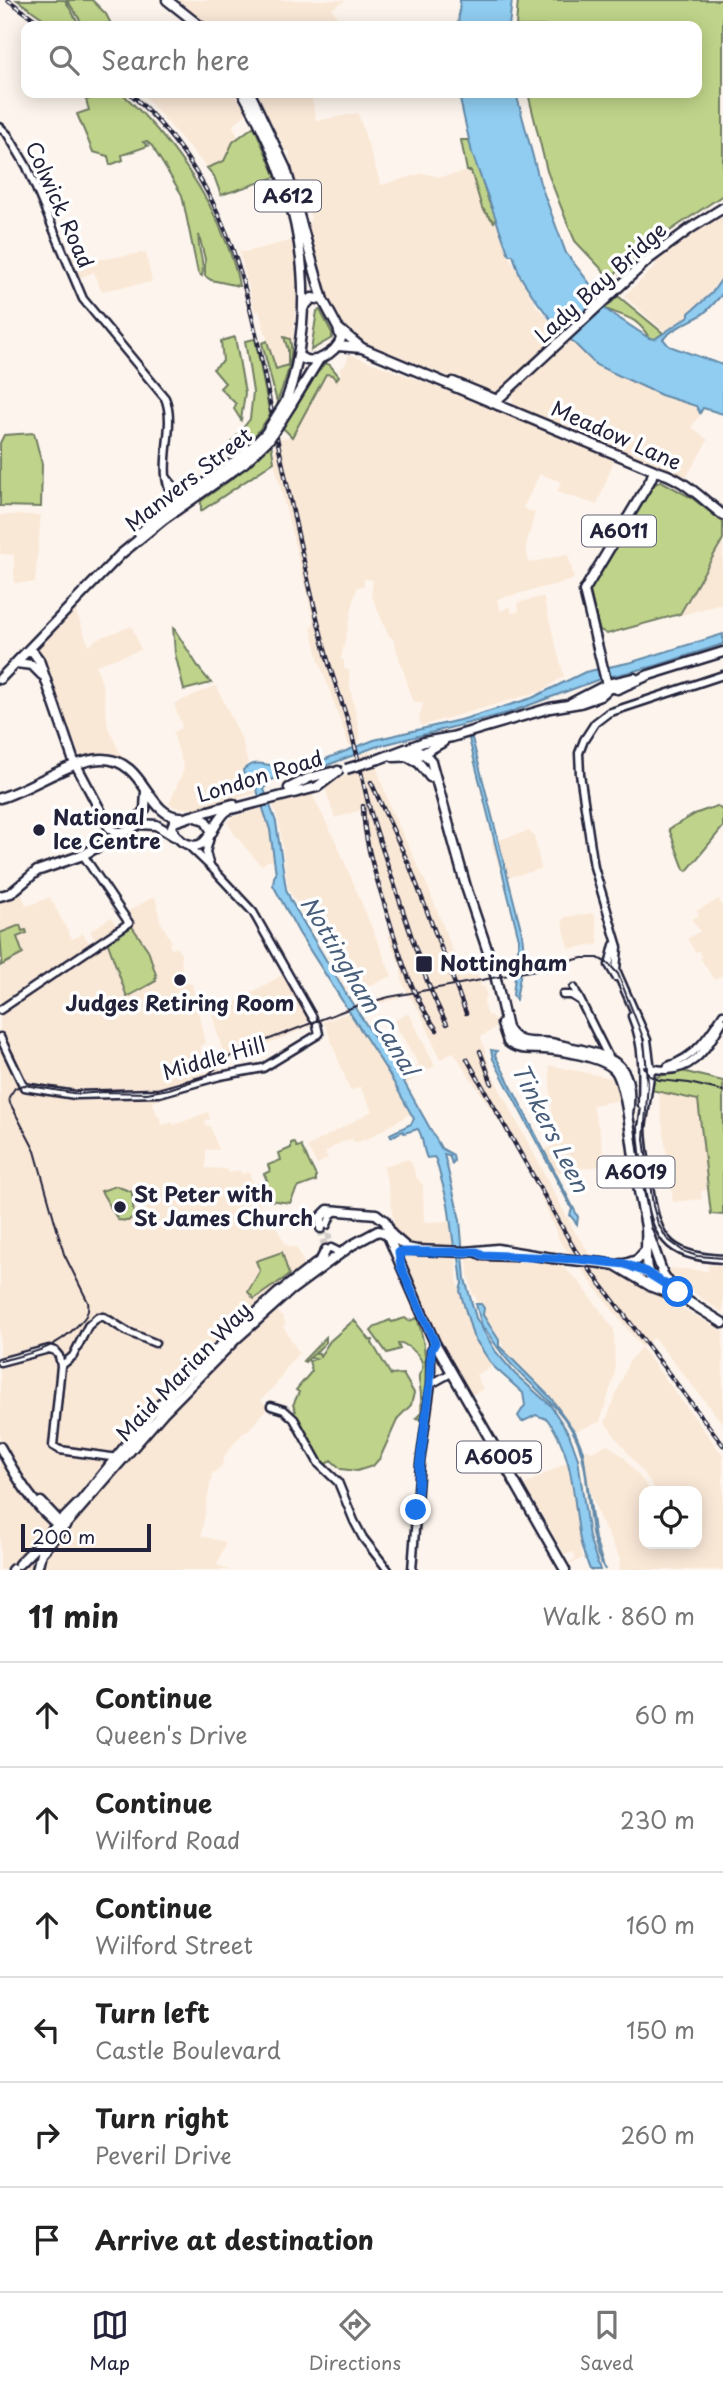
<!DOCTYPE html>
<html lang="en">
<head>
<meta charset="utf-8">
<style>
  :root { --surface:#fff; --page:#f6f6f6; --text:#222; --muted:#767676; --line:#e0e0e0; --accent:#22223b }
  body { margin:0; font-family:"Playpen Sans",sans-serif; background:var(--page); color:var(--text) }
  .controls { position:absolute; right:21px; bottom:21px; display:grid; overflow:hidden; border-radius:14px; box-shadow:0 4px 18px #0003 }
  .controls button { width:63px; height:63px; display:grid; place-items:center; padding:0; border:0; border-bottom:2px solid var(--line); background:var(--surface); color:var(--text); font:35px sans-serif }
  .scale { position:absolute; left:21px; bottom:18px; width:130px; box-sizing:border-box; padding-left:7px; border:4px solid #22223b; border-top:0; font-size:19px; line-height:24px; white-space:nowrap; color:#22223b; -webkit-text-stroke:5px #fff; paint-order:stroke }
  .stop { position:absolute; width:21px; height:21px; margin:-16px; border:5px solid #1a73e8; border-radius:50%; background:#fff }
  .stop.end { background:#1a73e8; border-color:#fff; box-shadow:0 2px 7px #0008 }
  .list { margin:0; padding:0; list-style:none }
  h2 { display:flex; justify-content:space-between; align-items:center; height:91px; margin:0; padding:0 28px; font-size:30px }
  h2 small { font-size:23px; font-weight:400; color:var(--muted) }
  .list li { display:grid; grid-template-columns:46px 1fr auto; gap:21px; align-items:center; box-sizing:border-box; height:105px; padding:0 28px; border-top:2px solid var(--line) }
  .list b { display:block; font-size:26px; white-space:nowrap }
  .list p { margin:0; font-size:23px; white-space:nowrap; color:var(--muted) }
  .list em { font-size:23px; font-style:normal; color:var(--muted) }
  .icon { flex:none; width:38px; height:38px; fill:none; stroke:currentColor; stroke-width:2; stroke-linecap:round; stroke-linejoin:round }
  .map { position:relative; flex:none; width:723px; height:1570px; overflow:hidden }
  .search { position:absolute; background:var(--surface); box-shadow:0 4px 18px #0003; left:21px; right:21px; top:21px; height:77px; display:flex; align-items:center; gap:18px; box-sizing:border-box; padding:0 24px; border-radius:14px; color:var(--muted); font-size:26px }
  .sheet { height:721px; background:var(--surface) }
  nav { display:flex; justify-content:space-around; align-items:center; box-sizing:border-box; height:98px; border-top:2px solid var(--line); background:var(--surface); font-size:19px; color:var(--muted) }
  nav a { display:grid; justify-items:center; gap:4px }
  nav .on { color:var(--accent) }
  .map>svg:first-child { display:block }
</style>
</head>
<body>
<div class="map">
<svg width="723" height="1570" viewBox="0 0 723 1570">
  <rect width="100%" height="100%" fill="#fdf5ed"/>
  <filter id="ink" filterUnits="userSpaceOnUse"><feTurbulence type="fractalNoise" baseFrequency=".0143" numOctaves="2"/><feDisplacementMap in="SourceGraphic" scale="14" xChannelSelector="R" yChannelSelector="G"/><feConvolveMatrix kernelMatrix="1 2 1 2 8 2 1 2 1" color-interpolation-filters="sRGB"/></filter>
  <g filter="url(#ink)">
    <path fill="#fae8d7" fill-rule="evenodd" d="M175 0H346L332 9 344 26H204Z
      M142 93H235L247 113 233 125 238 137 230 147 224 161 207 168Z
      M254 93H308L312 99 316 121 358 113 381 185 423 173 440 177 474 170 495 221 497 217 510 258 537 307 558 329 585 350 705 407 692 427 708 440 685 480 670 470 513 407V398L504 388 491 395 353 337 324 297 307 227 311 218 308 208 302 199 289 158 290 151 286 152 279 136H277Z
      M723 213V274L710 293 690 313 689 316 665 332 624 296 655 267 656 261Z
      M293 240 298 279 293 338 292 343 290 339 284 338 288 350V365L276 370 259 311 255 312 239 251 245 252Z
      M81 249 85 260 97 257 98 260 146 252 152 282 101 291 94 272 77 279 65 252Z
      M349 354 472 400 615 458 597 505 557 492 561 482 540 474 523 508 535 513 526 546 529 563 568 554 574 578 570 581 497 599 501 611 509 606 512 613 519 611 517 603 543 596 564 676 542 691 421 726 419 718 423 704 413 701 393 639 388 635 371 594 373 580 364 579V586L357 587 341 659 344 660V669L349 670 350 687 361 739 359 740 361 741 349 746 319 661 311 628 314 623 274 462 275 445 280 438 292 437 326 374 332 375 337 379 341 374 339 369 345 365Z
      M0 515H41L35 583H14V555L0 554Z
      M723 538 722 604 682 615 679 613Z
      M75 609 89 646 96 639 132 626 141 650 96 665 103 687 108 727 123 759 121 761 83 760 80 757 38 648 47 637 54 635 52 633Z
      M216 685 242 740 248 764 241 770 244 780 253 782 257 793 194 809 175 807 169 804 184 769 173 733 182 727 174 704Z
      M371 751 391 809 428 887 453 951 458 955 464 977 476 972 482 987 485 986 487 997 484 998 485 1011 488 1016 490 1015 498 1022 495 1028 481 1037 492 1074 575 1232 601 1269 620 1273 723 1331V1424L654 1338 641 1347 723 1455V1570H619L620 1559 599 1517 590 1491 584 1450 587 1449 592 1452 607 1444 624 1457 650 1490 654 1487 605 1423 628 1363 641 1347 560 1242 538 1189 513 1142 453 1052 440 1060 421 1014 407 993 401 978 403 977 400 972 402 970 388 936 392 934 368 854 361 810 335 818 326 792 327 782 358 771 353 757ZM644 1491H697V1544H644Z
      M312 794 338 846 392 976 354 993H348L288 888 279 823 273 805Z
      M263 808 272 841 274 861H267L261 866 234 834 227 822 232 817Z
      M528 831 534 835 541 869 503 879 491 842Z
      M20 892 27 906 50 897 72 939 81 935 82 932 91 945 96 941 90 931 111 917 117 927 125 922 121 915 155 896 160 920 172 942 169 943 171 949 176 947 181 954 182 978 186 977 188 984 192 983 193 987 205 1043 201 1046 202 1063 199 1065 205 1074 230 1054 224 1056 211 1011 240 999 282 975 311 1020 299 1026 369 1001 399 994 400 998 348 1011 235 1057 214 1074 206 1078V1084L153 1102 157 1115 161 1119 160 1124 163 1125 173 1122 174 1125 208 1112 210 1119 205 1121 206 1126H210L219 1150H206V1168L226 1169 229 1173 239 1170 242 1174 249 1172 264 1217 271 1226 275 1225 286 1245 297 1248 305 1266 268 1295 280 1315H282L286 1324 283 1326 299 1353 289 1364 276 1385 261 1400 268 1407 248 1431 243 1433 225 1455 221 1467 212 1474 201 1536 226 1542 217 1565 230 1570H0V901Z
      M719 899 723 909V975L714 980 700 958 702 957 699 951 695 952 687 939 700 931 691 919 698 916 699 913 696 911Z
      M592 913 595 916 599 944 569 949 562 921 565 917Z
      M350 1012 389 1074 401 1070 403 1074 419 1065 393 1021 409 1013 435 1066 397 1090 410 1114 369 1138 358 1142H354L352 1139 342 1142 325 1152 328 1158 317 1165 307 1147 372 1111 360 1087 350 1091 324 1022Z
      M549 1065 617 1079 622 1100 592 1105 600 1132 605 1165 555 1173 543 1150 551 1147 549 1136 553 1134Z
      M658 1091 698 1100 706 1169 707 1190 701 1191 702 1199 673 1202Z
      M408 1159 411 1162 417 1178 423 1185 424 1222 449 1221 450 1224 454 1257H456L458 1285 471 1331 493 1366 476 1375 483 1389 472 1395 438 1335 395 1234 389 1189 383 1166Z
      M467 1259 559 1264 578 1280 614 1329 615 1374 600 1422 576 1431 548 1393 504 1350 500 1339 483 1315 485 1308 481 1303H477L475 1295 473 1296 468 1274Z
      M708 1265H723V1313L671 1277 669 1273 670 1268 708 1271Z
      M569 1461 578 1531 582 1547 580 1548 583 1558 571 1564 569 1562 576 1558 573 1552 565 1555 524 1485Z"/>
    <path fill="#bfd48a" stroke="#707b62" stroke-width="2" d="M17 0H65L80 26H54Z
      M67 0H92L106 14 112 26H84Z
      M518 0H723V195L649 245 620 273 619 271 610 278 575 241 567 222 547 171 528 93H697V26H516Z
      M102 93H122C168 137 205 185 227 244 232 258 237 271 239 286L211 280 205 276V259L199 235C196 248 206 262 202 276L198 273 182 195 152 146 146 141 143 142 148 146 122 155 123 160 110 165 108 156 93 152 77 114 89 110 86 100 102 95Z
      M254 126 276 177 221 195 214 176 207 168 224 161 233 142Z
      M461 140H469L489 202 497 217 494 222 482 208 471 171H467Z
      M618 296 663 333 655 339 649 338C638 317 625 317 605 309Z
      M320 310 332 333V338L311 350 317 311Z
      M235 337 245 393 241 420 234 409 236 404 220 388 225 383 213 369 223 361 221 341Z
      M284 337 290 339C295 358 284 384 277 402L262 343 267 341 276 369 288 365V350Z
      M255 339 270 415 248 445 207 474 250 419 253 392 245 341Z
      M325 363 330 365 339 376 336 380 332 375 326 374 292 437 283 428 309 381Z
      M34 433 42 464 41 507 0 506V443L4 435Z
      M271 443 274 462 201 511V501L236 476Z
      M661 481 692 498 723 522V539L680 614 607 634 599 629 590 591 647 495 655 484Z
      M173 627 201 671 211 683 184 690 175 653Z
      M717 806 723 811V827L687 871 684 869 669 829 697 813Z
      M20 925 22 931 26 930 27 933 17 937 23 954 0 966 2 960 0 933Z
      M131 925 148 950 157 978H155L156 981 127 997 107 941Z
      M682 1071 723 1081V1215L711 1214 698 1100 651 1090 655 1077Z
      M294 1142 297 1147 301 1146 316 1176V1181L297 1188 290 1203 262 1199 257 1185 267 1180 264 1174 270 1171 268 1165 281 1160 279 1153 291 1148V1143Z
      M116 1186 132 1192 134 1216 128 1221 118 1220 101 1191Z
      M282 1252 289 1275 254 1299 248 1292 260 1271 256 1261Z
      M405 1318 409 1321 417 1318C429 1350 426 1385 422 1419L416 1418 421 1413C422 1402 421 1391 419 1380 418 1371 420 1377 422 1369 425 1357 411 1348 402 1343L398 1344 400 1349 387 1353 371 1331 376 1326 390 1320 392 1322Z
      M354 1320 370 1340H373L372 1343 391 1375 403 1374 414 1393 411 1405 398 1418 380 1458 373 1466 357 1471 341 1469 331 1460 324 1466 322 1464 293 1412 296 1411 293 1405 299 1392 296 1390 312 1371 309 1361 315 1359 310 1358 313 1355 305 1362 303 1361 326 1337V1342L314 1354 319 1353 320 1356 330 1341Z"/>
    <path fill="#90cdf1" stroke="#6489a8" stroke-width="2" d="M460 0H512L509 26H458Z
      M462 93H516L540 183 566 253 594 289 597 298 605 309 649 338 655 339 689 316V313L711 294 723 277V293C716 301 708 312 698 317 686 323 672 329 663 339L669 346 723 365V414L703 408 700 413 696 406 661 395 596 365 552 321 533 296 520 276 513 255H509L472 153 459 95Z
      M723 634V644L655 666 600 679 508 713 375 747 312 771 270 780 264 789 276 822 286 889 291 901 348 997 404 1082 441 1148 453 1155 454 1161 452 1164 449 1155 444 1154 460 1220 465 1279 476 1318 496 1352 515 1374 550 1405 569 1434 578 1459 589 1537 600 1570H590C586 1558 580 1546 579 1533 573 1494 573 1452 547 1419L536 1415 522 1422 518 1416 525 1405 523 1393 493 1366 473 1336 460 1291 462 1283 459 1258 454 1247 448 1204 436 1160 434 1157 427 1158C422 1148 424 1138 418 1129L404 1133 403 1131 391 1137 390 1134 411 1124 414 1119 389 1074 299 933 273 885 274 877 276 874 270 830 254 781 250 779 245 780 243 770C258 754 281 773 300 769L374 740 464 719 532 698 585 672 632 662Z
      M472 738 522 933 524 953 516 1000 513 995 519 939 469 739Z
      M491 1050 497 1051 495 1055 578 1217 577 1224 570 1215 572 1209 493 1059Z
      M476 1304H481L484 1308 483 1315 499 1340V1346L550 1397 575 1432 583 1451 595 1539 605 1570C582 1532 594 1481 577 1440 564 1411 540 1393 518 1371 505 1359 495 1344 485 1329L483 1330Z"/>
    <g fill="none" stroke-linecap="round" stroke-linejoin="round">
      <path stroke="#d1cbc9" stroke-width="6" stroke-dasharray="6 3" stroke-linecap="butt" d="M327 1225 331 1248"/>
      <path stroke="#d1cbc9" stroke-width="8" stroke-dasharray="8 4" stroke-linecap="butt" d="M321 1228 326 1250"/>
      <g stroke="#22223b" stroke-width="11">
        <path id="tertiary" d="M0 127 8 135 27 167 83 299 165 398C179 431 149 480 181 505
          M167 478 184 499
          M187 844 212 868 253 912 313 1018
          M209 863 206 852 210 837
          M614 945 609 965 616 977
          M574 988 609 1058
          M563 995H571L579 1000
          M0 1010 129 923 83 855
          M632 1016C644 1044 643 1075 642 1105
          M0 1037 24 1087 75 1095 159 1093 220 1076 263 1068 319 1034 317 1025
          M668 1066C696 1057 708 1037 723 1014
          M651 1068C690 1078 706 1050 723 1021
          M642 1126C642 1144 646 1163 648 1180 656 1236 663 1256 723 1259
          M642 1128 651 1070 647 1040 616 970 618 947 594 867 580 774 579 753 584 740 595 723 608 713 723 675
          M327 1225 331 1215 337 1210
          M331 1248 341 1253
          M0 1362 49 1349 55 1351 59 1356 61 1366 53 1446 60 1450 118 1458
          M61 1366 73 1356 88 1326 98 1317H104L128 1332 155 1343
          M431 1384 451 1373
          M271 1406 284 1410 294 1419 319 1464 338 1482 354 1521 363 1538 388 1570
          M412 1570 420 1463 431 1384V1350L435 1343"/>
      </g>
      <g stroke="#22223b" stroke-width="13">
        <path id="primary" d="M167 0 200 26
          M243 93C284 164 309 241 302 324 299 352 296 376 285 403
          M250 93 286 169 323 300 338 328 362 348
          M303 308 312 298 323 300
          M338 346 362 348 498 405
          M299 356C312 368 336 353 341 339L338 328
          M453 382 497 400
          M291 405 318 361
          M654 471C680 475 703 500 723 515
          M139 534C178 496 229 473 266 433
          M30 648 39 660 73 759 109 827 115 832H123
          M16 663 32 665 42 675
          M0 679 121 554 164 519 244 463 270 438
          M608 684 634 678
          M617 689 649 675 723 652
          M405 751C416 750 423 751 431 761L466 887 494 970 507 1028C517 1046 532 1041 550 1043 561 1045 571 1048 582 1050 622 1059 634 1072 628 1114
          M410 758 419 763 430 777
          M502 1024 508 1042C519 1051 531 1048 544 1049 561 1050 604 1057 615 1070 628 1086 634 1167 639 1191 641 1203 644 1215 646 1227 648 1250 640 1270 658 1288
          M321 1228V1217L328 1210 376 1214 385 1221 393 1238
          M648 1232 663 1274 670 1284
          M392 1235 407 1248 417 1250 466 1252 497 1249 552 1258
          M477 1252 483 1255 514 1256
          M602 1263 615 1265 652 1287 684 1299 723 1323
          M621 1264C642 1271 668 1279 683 1298
          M625 1264 637 1260 646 1250
          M0 1447C16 1476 34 1508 61 1527
          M41 1502 57 1519 58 1524
          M19 1564 81 1501 151 1414 191 1373 277 1294 321 1260 326 1250
          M12 1570 13 1569
          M37 1570 41 1553 163 1413 237 1338 291 1290 352 1245 378 1231 383 1232 388 1236 435 1343 565 1570"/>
      </g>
      <g stroke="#22223b" stroke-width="13">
        <path id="trunk" d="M497 400 649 259 691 228 723 208
          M608 684 612 688 622 687
          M571 703 608 684
          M394 757 418 756 443 742
          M379 759 424 742 452 737 550 708 580 703 600 696 608 689 584 591 651 479 654 470 498 405
          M289 788 309 778 332 772
          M0 798C31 789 72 759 102 759 146 759 147 818 181 817
          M195 815 233 804
          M133 826 145 809 146 791
          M212 832 205 820 192 816 174 822 172 827C174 834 179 841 187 844 210 854 213 819 228 810L317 787 338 771
          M0 896 11 893 37 871 83 855 139 824 156 825 174 836"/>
      </g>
      <use href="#tertiary" stroke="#fff" stroke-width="6"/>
      <use href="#primary" stroke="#fff" stroke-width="8"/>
      <use href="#trunk" stroke="#fff" stroke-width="8"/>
      <path stroke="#22223b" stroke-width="2" d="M644 1067 650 1076 659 1080 689 1083 723 1091
        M0 1361C31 1353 54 1350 77 1326 85 1318 90 1313 88 1302L64 1254 35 1151 10 1103 9 1097 15 1088 24 1085 79 1094 104 1092 147 1093 169 1089 205 1077 236 1052 356 1006 389 997 535 970 582 958H598L609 964 618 974 644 1040 648 1082 644 1139 653 1206 658 1224 667 1239 683 1251 697 1256 723 1258"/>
      <g stroke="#22223b" stroke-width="4.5">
        <path id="rail" d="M8 0 44 26
          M130 93C246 199 251 323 283 466 297 530 310 594 327 657 335 686 347 714 354 743 360 765 364 788 370 810 380 844 392 877 403 911 416 949 427 988 447 1024
          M371 782 410 867 466 1013
          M363 806C364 841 375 873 385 906 398 949 410 994 437 1030
          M480 1051 492 1084
          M467 1059 575 1250 723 1445"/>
      </g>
      <use href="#rail" stroke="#fff" stroke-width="2" stroke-dasharray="5" stroke-linecap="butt"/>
      <g stroke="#22223b" stroke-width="13" stroke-linecap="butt">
        <path id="primary-bridge" d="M266 433 285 403
          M270 438 291 405
          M552 1258 602 1263"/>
      </g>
      <g stroke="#22223b" stroke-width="13" stroke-linecap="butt">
        <path id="trunk-bridge" d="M346 769 379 759"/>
      </g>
      <use href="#primary-bridge" stroke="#fff" stroke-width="8"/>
      <use href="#trunk-bridge" stroke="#fff" stroke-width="8"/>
    </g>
  </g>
  <g fill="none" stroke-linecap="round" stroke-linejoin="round" filter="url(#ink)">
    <path stroke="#1a73e8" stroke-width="9" d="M416 1510 420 1463 430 1384 431 1350 435 1343 401 1267 399 1252H477L483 1255 578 1259 625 1264 646 1272 678 1292"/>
  </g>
  <g fill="#22223b" stroke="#fff" stroke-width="2.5">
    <circle cx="39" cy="830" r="7"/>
    <rect x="415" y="955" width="18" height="18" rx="3.5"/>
    <circle cx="180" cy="980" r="7"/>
    <circle cx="120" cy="1207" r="7"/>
  </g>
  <g text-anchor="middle" stroke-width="7" stroke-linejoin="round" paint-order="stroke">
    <g fill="#fff" stroke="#646476" stroke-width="2">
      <rect x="255" y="180.5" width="66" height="31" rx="5"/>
      <rect x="582" y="515.5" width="74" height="31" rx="5"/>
      <rect x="597.5" y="1156.5" width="77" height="31" rx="5"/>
      <rect x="457" y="1441.5" width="84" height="31" rx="5"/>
    </g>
    <g font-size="19" font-weight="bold" fill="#22223b">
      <text x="288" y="203">A612</text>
      <text x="619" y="538">A6011</text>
      <text x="636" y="1179">A6019</text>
      <text x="499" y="1464">A6005</text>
    </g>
    <g font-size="21" fill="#22223b" stroke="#fff">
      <text transform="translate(59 205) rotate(66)" y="7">Colwick Road</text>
      <text transform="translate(601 283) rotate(-42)" y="7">Lady Bay Bridge</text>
      <text transform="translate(616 436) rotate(24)" y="7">Meadow Lane</text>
      <text transform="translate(189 480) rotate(-38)" y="7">Manvers Street</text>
      <text transform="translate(260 777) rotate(-17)" y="7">London Road</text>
      <text transform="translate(214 1059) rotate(-16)" y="7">Middle Hill</text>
      <text transform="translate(184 1372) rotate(-46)" y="7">Maid Marian Way</text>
    </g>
    <g font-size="21" font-weight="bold" fill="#22223b" stroke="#fff" text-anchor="start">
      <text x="53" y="825">National<tspan x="53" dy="24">Ice Centre</tspan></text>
      <text x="440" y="971">Nottingham</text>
      <text x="180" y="1011" text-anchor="middle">Judges Retiring Room</text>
      <text x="134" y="1202">St Peter with<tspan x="134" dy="24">St James Church</tspan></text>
    </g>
    <g font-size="23" font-style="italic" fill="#485e7b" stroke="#fff">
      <text transform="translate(359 986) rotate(59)" y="8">Nottingham Canal</text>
      <text transform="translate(550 1128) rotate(63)" y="8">Tinkers Leen</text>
    </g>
  </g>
</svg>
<div class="controls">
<button><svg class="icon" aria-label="locate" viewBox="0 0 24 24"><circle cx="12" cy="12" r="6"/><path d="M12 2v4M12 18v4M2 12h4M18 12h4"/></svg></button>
</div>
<div class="scale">200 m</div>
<div class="stop" style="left:678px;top:1292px"></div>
<div class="stop end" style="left:416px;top:1510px"></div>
<div class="search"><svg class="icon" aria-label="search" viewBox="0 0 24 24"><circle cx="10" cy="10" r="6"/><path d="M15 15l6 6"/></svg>Search here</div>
</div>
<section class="sheet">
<h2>11 min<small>Walk · 860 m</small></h2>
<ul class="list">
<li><svg class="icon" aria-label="ahead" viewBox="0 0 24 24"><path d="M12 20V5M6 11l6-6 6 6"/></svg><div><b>Continue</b><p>Queen's Drive</p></div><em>60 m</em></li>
<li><svg class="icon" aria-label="ahead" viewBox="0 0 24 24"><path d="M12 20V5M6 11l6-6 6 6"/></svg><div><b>Continue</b><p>Wilford Road</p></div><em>230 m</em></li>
<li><svg class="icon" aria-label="ahead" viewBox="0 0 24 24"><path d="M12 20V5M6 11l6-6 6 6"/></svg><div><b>Continue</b><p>Wilford Street</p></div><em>160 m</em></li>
<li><svg class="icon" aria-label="left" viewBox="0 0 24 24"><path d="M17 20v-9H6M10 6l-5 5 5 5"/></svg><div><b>Turn left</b><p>Castle Boulevard</p></div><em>150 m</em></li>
<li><svg class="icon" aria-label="right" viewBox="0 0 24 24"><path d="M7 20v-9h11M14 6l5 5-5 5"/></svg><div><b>Turn right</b><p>Peveril Drive</p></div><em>260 m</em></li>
<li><svg class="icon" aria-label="arrive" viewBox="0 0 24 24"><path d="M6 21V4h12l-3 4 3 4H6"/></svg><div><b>Arrive at destination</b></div></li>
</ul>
</section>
<nav>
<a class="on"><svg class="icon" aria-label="map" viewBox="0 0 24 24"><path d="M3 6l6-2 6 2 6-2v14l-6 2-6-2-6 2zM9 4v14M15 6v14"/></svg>Map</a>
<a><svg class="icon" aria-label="directions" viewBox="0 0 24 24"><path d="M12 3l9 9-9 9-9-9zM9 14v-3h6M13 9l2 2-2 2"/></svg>Directions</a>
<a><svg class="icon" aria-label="saved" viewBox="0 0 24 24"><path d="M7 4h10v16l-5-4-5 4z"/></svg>Saved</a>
</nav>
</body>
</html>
